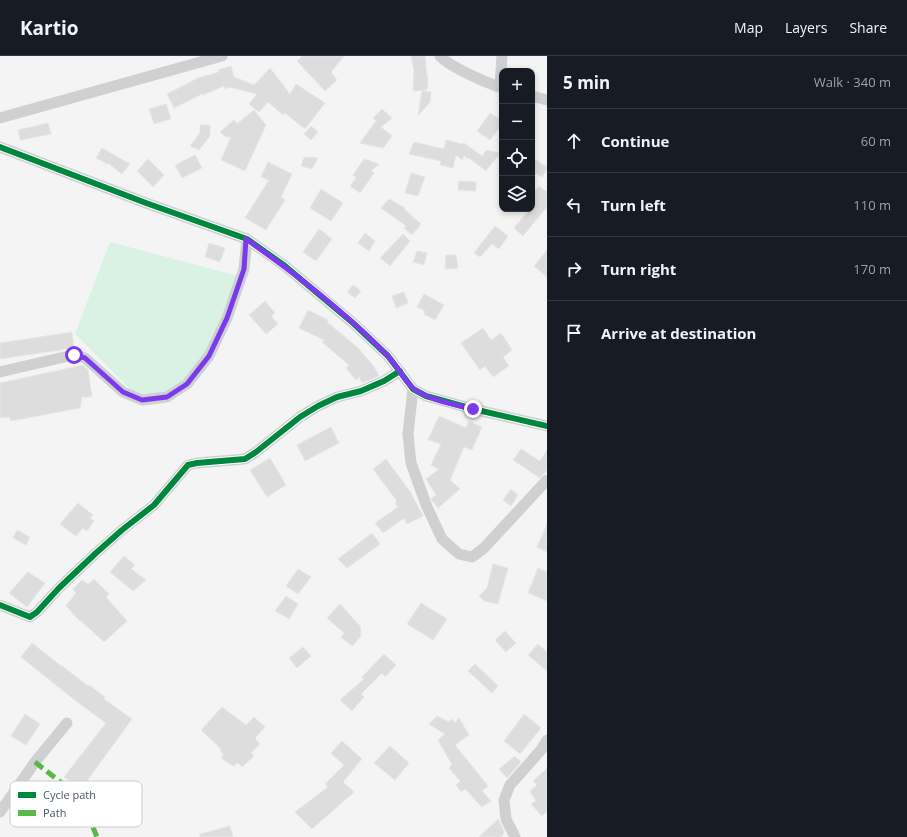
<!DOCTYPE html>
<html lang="en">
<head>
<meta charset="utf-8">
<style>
  :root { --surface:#171b24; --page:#20242c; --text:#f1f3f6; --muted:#9ea1a6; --line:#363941 }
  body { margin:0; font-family:"Open Sans",sans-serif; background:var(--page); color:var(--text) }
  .controls { position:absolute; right:12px; top:12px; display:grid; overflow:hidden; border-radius:8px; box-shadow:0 2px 6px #0003 }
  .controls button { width:36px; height:36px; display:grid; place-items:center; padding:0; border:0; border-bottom:1px solid var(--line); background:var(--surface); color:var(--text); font:20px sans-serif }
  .stop { position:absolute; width:12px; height:12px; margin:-9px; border:3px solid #7c3aed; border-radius:50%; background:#fff }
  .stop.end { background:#7c3aed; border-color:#fff; box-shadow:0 1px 4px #0008 }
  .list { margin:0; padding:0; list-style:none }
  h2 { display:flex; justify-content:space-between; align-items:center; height:52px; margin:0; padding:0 16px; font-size:17px }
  h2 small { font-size:13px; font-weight:400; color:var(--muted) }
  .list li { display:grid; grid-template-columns:26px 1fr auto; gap:12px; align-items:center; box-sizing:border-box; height:64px; padding:0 16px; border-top:1px solid var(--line) }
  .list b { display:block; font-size:15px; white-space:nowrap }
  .list em { font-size:13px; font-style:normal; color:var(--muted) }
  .icon { flex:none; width:22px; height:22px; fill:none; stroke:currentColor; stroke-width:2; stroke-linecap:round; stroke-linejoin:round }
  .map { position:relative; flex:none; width:547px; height:781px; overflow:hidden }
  header { display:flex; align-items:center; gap:24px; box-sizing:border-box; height:56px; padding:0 20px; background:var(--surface); border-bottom:1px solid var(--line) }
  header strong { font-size:19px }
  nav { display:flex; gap:22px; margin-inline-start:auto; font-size:14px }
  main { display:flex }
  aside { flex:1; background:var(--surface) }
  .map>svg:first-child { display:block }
</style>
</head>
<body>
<header>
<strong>Kartio</strong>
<nav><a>Map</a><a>Layers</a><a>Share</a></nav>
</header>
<main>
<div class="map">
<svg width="547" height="781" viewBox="0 0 547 781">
  <rect width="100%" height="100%" fill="#f4f4f4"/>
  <path fill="#d9f2e3" d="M110 186 242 221 203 304 168 339H136L75 278Z"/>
  <path fill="#ddddde" stroke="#e5e6e7" d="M302 0H344L331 16 337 24 325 35 297 5Z
    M411 0H425L427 20H428L427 34 413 35 414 14Z
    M231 10 234 21 254 29 270 12 290 38 296 28 325 47 305 73 285 57 283 59 268 46 259 56 249 48 257 38 229 31 225 33 224 30 203 39 202 38 174 52 167 38 198 22 219 16 218 14Z
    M422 35 431 36 430 46 418 60Z
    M166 48 171 63 154 68 149 53Z
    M382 53 392 62 381 71 392 80 383 92 360 87 376 65 373 62Z
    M254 54 266 69 245 115 221 104 231 81H226L220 76 234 64 237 68Z
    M490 57 502 65V68L490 84 477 75Z
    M48 67 51 78 20 84 18 74Z
    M200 69H210V80L199 94 190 90 200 77Z
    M311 70 318 76 311 84 304 78Z
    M446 84 462 88 464 87 482 100 487 94 500 97 486 115 469 102 468 103 464 100 462 104 456 99 453 112 440 109 441 105 409 98 414 86 444 93Z
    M102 92 130 108 122 118 108 107 107 108 96 102Z
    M195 99 202 112 182 122 175 109Z
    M304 101 318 102 312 113 301 110Z
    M532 101 547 111V113L542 121 532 115Z
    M148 103 164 119 153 131 137 115Z
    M364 103 379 108 371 115 374 117 360 137 350 130 356 122 353 119Z
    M268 106 292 118 281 141 285 144 266 174 245 162 269 124 261 121Z
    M411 117 425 121 418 140 405 137Z
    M459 125 476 126V135L458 134Z
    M539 130 547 136V151L523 180 514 172 530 153H532V139Z
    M321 133 343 147 331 165 310 152Z
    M389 143 405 152 404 153 421 168 412 179 404 172 406 170 405 169 381 152Z
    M495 170 508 180 499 193 492 188 480 201 474 197Z
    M319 173 332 183 316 205 303 196Z
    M365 177 375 185 369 195 358 187Z
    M403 178 410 185 390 210 380 202Z
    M209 187 225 192 220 206 205 201Z
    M547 194V221L534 210Z
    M417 195 427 197 424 209 413 206Z
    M446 199H456L458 212 445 213Z
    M353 229 361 235 355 242 347 236Z
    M404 236 408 247 396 252 392 240Z
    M424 238 444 249 435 264 424 258 425 255 417 251Z
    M265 245 275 257 271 260 278 268 266 278 249 259Z
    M308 254 328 264 327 266 357 291 373 309 379 320 362 327 359 321 356 324 346 312 349 309 322 286 324 284 299 272Z
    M483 272 491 284 501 277 512 294 503 301 509 310 493 321 485 310 480 314 461 287Z
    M72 276 74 292 0 303V287Z
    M83 309 88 314 92 341H82L80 352 11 365 9 361 0 362V327Z
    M439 360 466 372 469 365 482 371 472 394 464 391 450 424 460 433 438 452 431 443 436 439 426 423 439 413 431 409 441 388 428 384Z
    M331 371 339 387 305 405 297 389Z
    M521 393 540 405 547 394V414L540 422 513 404Z
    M270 402 286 429 267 441 250 414Z
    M386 403 411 437 423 460 407 468 404 462 383 477 375 467 398 451 395 447 397 445 373 413Z
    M511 433 518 439 511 450 503 444Z
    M78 447 93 459 90 462 94 465 87 475 83 472 76 480 60 468Z
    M547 468V496L537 491Z
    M17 474 30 481 26 489 13 482Z
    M372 477 380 488 347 512 338 503Z
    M124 500 135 509 131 513 146 524 133 535 110 516Z
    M493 508 508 512 498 548 484 545 479 540 487 532Z
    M538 512 547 516V545L528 537Z
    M298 513 311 521 298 538 286 530Z
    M28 516 45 527 27 551 9 537Z
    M94 523 109 538 106 541 127 565 104 586 80 564V565L66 550 76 537 73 533 82 524 88 528Z
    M286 540 298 548 289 563 275 555Z
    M421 547 447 563 433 584 407 568Z
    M340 548 360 570 361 580 352 590 341 581 344 577 327 562Z
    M505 575 516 587 506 596 495 584Z
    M32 587 61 610V609L88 630 89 629 105 641 104 643 132 663 81 733 64 721 106 667 76 645 21 601Z
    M538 588 547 596V615L528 599Z
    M303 591 311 600 297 612 289 602Z
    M384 598 396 609 385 621 382 617 361 638 364 641 352 655 340 644 364 623 362 621Z
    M475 608 498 630 492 637 468 615Z
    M222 651 246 669 254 661 265 671 255 682 260 688 251 697 254 700 242 711 238 707 233 710 221 702 224 699 220 694 221 693 201 674Z
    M25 658 40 668 26 689 11 680Z
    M524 658 541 672 520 698 504 685Z
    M437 660 449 666 452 663 455 667 459 662 469 679 455 689 488 730 482 735 491 745 482 751 465 733 461 736 456 729 460 725 449 712 452 709 438 684 445 678 429 668Z
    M342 685 362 703 343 726 354 736 312 773 295 756 328 731 325 728 344 709 331 697Z
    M390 690 409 707 395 724 374 707Z
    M515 700 521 706 507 722 499 713Z
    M547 712V755L542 760 531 748 536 745 530 735 537 729 533 725Z
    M498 763 504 775 502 781H479Z
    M230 770 233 781H200V778Z"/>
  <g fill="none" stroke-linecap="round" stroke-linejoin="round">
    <path stroke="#ced0d2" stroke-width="11" d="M440 0C450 11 487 27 502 32
      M500 31 502 0
      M532 40 547 44
      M0 62 222 0
      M0 91 146 147 247 183 285 210 353 267 388 300 413 333 426 340 473 353 547 370
      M0 316 73 299 85 302 123 336 142 344 167 341 187 328 209 300 227 262 244 213 247 183
      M413 333 408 378 411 407 427 451 442 483 459 498 472 501 484 492 547 424
      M0 549 30 561 37 556 59 532 96 497 122 474 154 449 188 409 197 407 245 403 256 396 300 361 318 350 337 341 361 335 384 325 400 315
      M0 756 35 706 67 667
      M515 781 506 763 504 744 510 729 541 694 547 684"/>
    <path stroke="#58b947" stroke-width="5" stroke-dasharray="10 5" stroke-linecap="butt" d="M35 706 81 742 97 781"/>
    <g stroke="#fff" stroke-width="8">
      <path id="cycleway" d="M0 91 146 147 247 183 285 210 353 267 388 300 413 333 426 340 473 353 547 370
        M0 549 30 561 37 556 59 532 96 497 122 474 154 449 188 409 197 407 245 403 256 396 300 361 318 350 337 341 361 335 384 325 400 315"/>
    </g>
    <use href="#cycleway" stroke="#00873e" stroke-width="6"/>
  </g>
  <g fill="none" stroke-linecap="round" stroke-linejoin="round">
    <path stroke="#7c3aed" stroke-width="5" d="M74 299 85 302 123 336 142 344 167 341 187 328 209 300 227 262 244 213 246 183C296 218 345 256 387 299 397 309 403 323 413 332 425 343 457 349 473 353"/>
  </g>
  <rect x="10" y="725" width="132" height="46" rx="6" fill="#fff" stroke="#c9ccd0" stroke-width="1"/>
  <rect x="18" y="736" width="18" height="6" fill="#00873e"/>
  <rect x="18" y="754" width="18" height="6" fill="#58b947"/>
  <g font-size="11" fill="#4a5661">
    <text x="43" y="743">Cycle path</text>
    <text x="43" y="761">Path</text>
  </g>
</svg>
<div class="controls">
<button>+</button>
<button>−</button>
<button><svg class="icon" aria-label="locate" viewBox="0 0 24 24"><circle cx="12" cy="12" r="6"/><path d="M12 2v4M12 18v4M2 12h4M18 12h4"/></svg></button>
<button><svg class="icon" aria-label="layers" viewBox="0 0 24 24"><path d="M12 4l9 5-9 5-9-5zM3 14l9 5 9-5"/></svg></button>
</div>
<div class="stop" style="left:74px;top:299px"></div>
<div class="stop end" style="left:473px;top:353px"></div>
</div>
<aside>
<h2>5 min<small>Walk · 340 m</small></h2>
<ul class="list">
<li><svg class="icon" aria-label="ahead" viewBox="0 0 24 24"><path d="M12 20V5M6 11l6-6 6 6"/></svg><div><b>Continue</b></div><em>60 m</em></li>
<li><svg class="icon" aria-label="left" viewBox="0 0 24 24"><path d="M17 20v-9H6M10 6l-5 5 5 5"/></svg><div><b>Turn left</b></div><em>110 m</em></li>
<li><svg class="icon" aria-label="right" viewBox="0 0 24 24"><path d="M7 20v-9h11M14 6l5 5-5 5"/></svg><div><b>Turn right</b></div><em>170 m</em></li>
<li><svg class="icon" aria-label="arrive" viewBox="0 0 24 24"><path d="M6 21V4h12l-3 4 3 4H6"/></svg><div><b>Arrive at destination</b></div></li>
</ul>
</aside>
</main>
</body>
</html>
